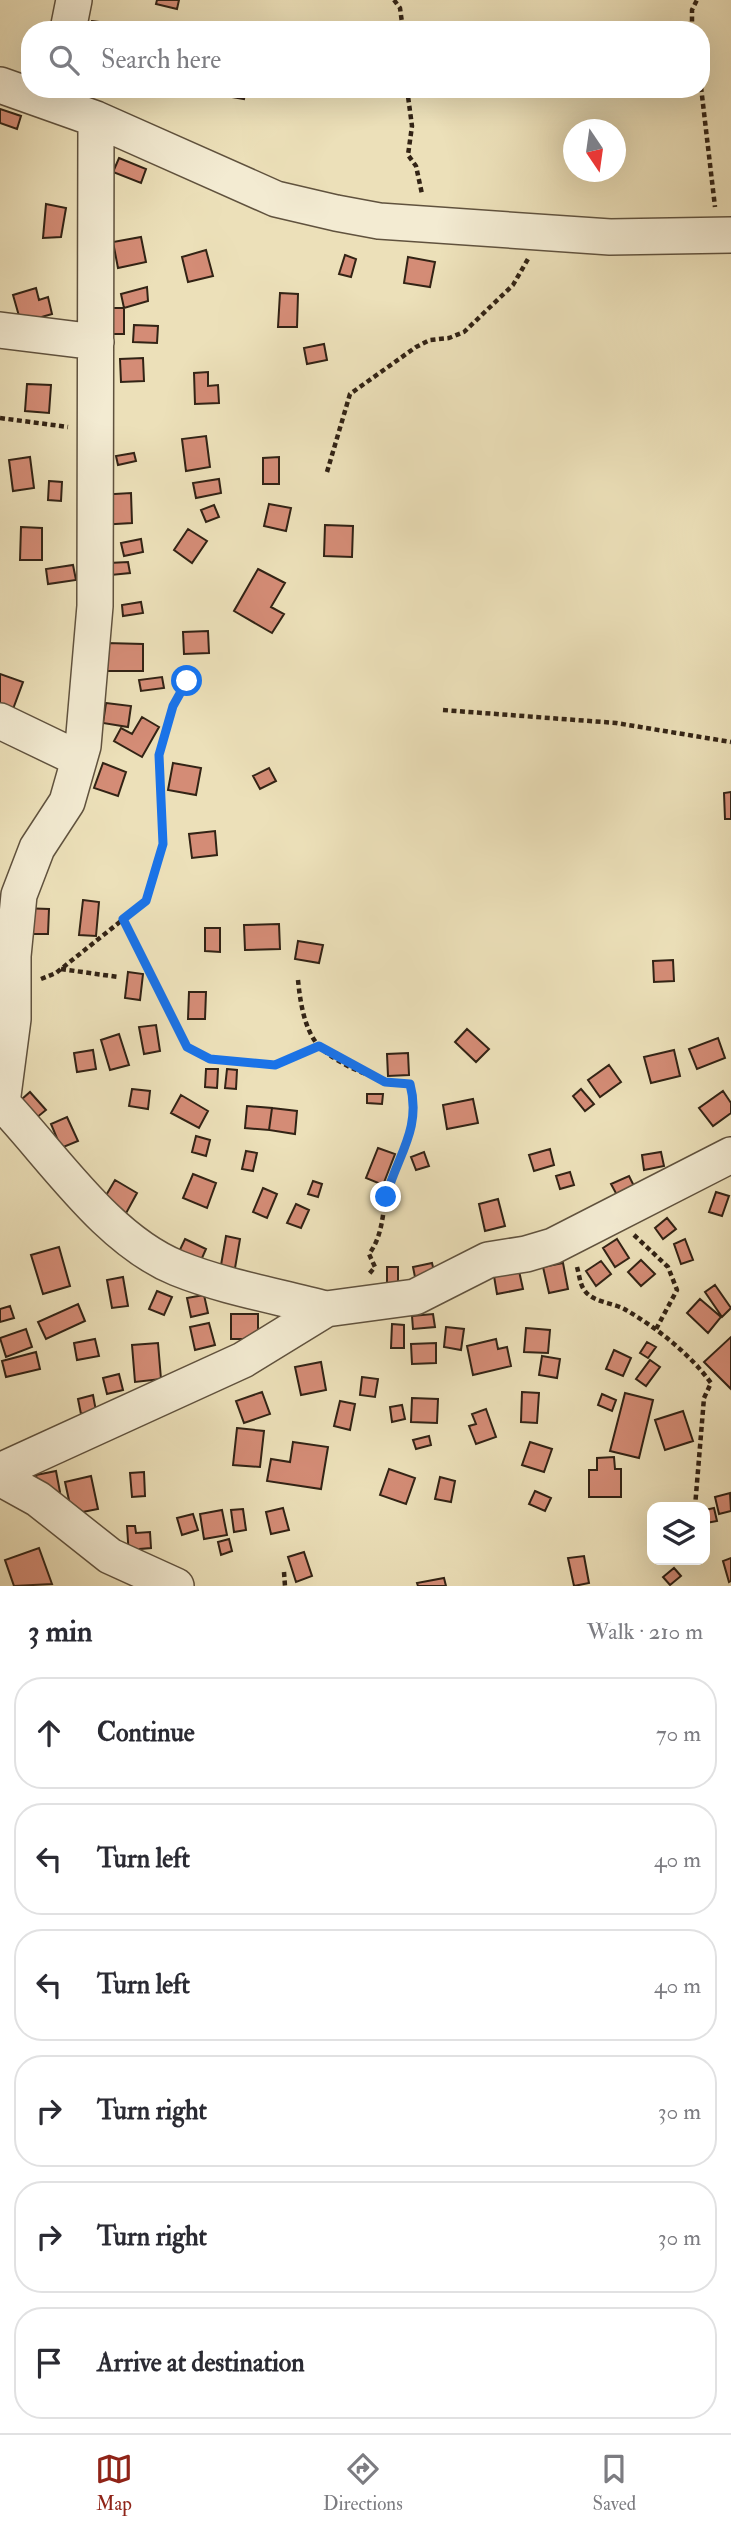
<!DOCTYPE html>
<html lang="en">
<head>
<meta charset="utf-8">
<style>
  :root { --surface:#fff; --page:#f7f7f7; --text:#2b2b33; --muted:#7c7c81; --line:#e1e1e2; --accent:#8f2418 }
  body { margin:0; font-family:"IM FELL Double Pica",serif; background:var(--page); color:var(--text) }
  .controls { position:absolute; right:21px; bottom:21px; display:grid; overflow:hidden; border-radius:14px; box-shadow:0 7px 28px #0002 }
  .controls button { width:63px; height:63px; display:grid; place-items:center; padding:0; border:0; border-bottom:2px solid var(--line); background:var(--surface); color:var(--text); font:35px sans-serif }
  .compass { position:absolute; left:563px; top:119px; width:63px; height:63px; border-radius:50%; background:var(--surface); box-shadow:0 7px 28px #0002; rotate:167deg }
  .stop { position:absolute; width:21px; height:21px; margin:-16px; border:5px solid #1a73e8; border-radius:50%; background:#fff }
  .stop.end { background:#1a73e8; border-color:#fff; box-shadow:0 2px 7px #0008 }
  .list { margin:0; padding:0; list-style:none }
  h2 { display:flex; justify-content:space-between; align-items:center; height:91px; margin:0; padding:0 28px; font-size:30px }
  h2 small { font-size:23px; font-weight:400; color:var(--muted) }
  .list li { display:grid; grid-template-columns:46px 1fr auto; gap:21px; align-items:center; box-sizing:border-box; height:112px; margin:0 14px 14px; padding:0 14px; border:2px solid var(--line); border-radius:28px }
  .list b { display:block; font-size:26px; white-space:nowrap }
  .list em { font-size:23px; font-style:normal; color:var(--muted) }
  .icon { flex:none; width:38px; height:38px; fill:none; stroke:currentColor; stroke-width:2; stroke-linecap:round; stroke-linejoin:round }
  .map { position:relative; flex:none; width:731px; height:1586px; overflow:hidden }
  .search { position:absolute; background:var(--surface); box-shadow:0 7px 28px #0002; left:21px; right:21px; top:21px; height:77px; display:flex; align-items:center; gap:18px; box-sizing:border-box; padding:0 24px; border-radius:28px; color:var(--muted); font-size:26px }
  .sheet { height:847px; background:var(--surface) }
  nav { display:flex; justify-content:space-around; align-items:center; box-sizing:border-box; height:98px; border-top:2px solid var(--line); background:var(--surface); font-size:19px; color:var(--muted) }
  nav a { display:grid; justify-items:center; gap:4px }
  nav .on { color:var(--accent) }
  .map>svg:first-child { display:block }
</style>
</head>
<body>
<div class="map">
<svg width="731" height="1586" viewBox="0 0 731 1586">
  <rect width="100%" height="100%" fill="#ece0b9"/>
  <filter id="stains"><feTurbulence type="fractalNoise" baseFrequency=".00286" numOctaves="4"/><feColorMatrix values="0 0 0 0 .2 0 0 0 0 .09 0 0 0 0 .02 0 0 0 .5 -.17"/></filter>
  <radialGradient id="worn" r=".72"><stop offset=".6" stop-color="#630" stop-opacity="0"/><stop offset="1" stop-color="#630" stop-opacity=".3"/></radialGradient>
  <path fill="#d48c76" stroke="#322315" stroke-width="2" d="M157 0H179L177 9 156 4Z
    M92 21 115 24 114 30H91Z
    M214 89H246L244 99 214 94Z
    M0 109 21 116 17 129 0 123Z
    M119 158 146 169 141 183 113 172Z
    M46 204 66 208 61 237 43 238Z
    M141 237 146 262 118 268 113 242Z
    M206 250 213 276 188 282 182 257Z
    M345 255 356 259 351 277 339 274Z
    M408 257 435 262 430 287 404 283Z
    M147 287 148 301 124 308 121 294Z
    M36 288 39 300 48 297 52 314 21 323 13 295Z
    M280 293 298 294 297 327H278Z
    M109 308H124V334H110Z
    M134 325 158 326 157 343 133 342Z
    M324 344 327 360 307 364 304 348Z
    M143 358 144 381 121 382 120 359Z
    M208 372V386L218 385 219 403 195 404 194 373Z
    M27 384 51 385 49 413 25 411Z
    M206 436 210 467 186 471 182 439Z
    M134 453 136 461 118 465 116 456Z
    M30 457 34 488 13 491 9 460Z
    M279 457V484H263V458Z
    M219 479 221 493 196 498 193 483Z
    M49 481 62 482 61 501 48 500Z
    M131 493 132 523 99 525 98 495Z
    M269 504 291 508 286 531 264 526Z
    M214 505 219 517 206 522 201 510Z
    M325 525 353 526 352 557 324 556Z
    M21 527 42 528V560H20Z
    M188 529 207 541 192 563 174 550Z
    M141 539 143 552 124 556 121 543Z
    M128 562 130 573 111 575 109 563Z
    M73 565 76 580 48 584 46 569Z
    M258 569 285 583 271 607 284 614 272 633 234 611Z
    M141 602 143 613 123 616 122 605Z
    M208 631 209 653 184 654 183 632Z
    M106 643 143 644V671H106Z
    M0 674 23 682 13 709 0 704Z
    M162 677 164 688 141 691 139 680Z
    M106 703 131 706 128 727 103 723Z
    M142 717 159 727 142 757 114 741 121 728 132 734Z
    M103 763 126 772 118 796 94 788Z
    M173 763 201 768 196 795 168 790Z
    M269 768 276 781 260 789 253 776Z
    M731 792V819H725L724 793Z
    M215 831 217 855 192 858 189 834Z
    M83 900 99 902 96 936 79 935Z
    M20 908 49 909 48 934H20Z
    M279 924 280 949 245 950 244 925Z
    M205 928H220V952L205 951Z
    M298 941 323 945 319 963 295 959Z
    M673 960 674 981 654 982 653 961Z
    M128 972 143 974 140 1000 125 998Z
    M189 992H206L205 1019H188Z
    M156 1025 160 1051 144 1054 139 1027Z
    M467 1029 489 1049 476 1062 455 1042Z
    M119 1034 129 1065 110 1070 101 1040Z
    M718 1038 725 1058 697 1069 689 1049Z
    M93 1050 96 1069 77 1072 74 1053Z
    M674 1050 680 1076 651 1083 644 1057Z
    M408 1053 409 1075 388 1076 387 1054Z
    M609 1065 621 1082 600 1097 588 1080Z
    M206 1069H218L217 1088 205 1087Z
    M227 1069 237 1070 236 1089 225 1088Z
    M132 1089 150 1091 148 1109 129 1106Z
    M581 1089 594 1104 585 1111 573 1096Z
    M723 1091 731 1103V1113L713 1126 699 1108Z
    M30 1092 46 1110 30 1123 14 1106Z
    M367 1094H383L382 1104 367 1103Z
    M181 1095 208 1111 199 1128 171 1113Z
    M473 1099 478 1123 447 1129 443 1105Z
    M247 1106 272 1108 269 1130 245 1128Z
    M272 1108 297 1111 295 1134 269 1130Z
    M67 1117 78 1141 61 1148 51 1124Z
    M196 1136 210 1140 206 1156 192 1152Z
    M378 1148 395 1154 383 1185 366 1178Z
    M550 1149 554 1165 534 1171 529 1155Z
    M246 1151 257 1153 253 1171 242 1169Z
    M424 1152 429 1166 416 1170 411 1157Z
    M661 1152 664 1166 644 1170 642 1155Z
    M570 1172 574 1185 560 1189 556 1176Z
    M193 1174 216 1183 207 1208 183 1198Z
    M629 1176 635 1188 618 1197 611 1184Z
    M115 1180 137 1193 124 1217 101 1204Z
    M313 1181 322 1184 318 1197 308 1194Z
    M263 1188 277 1194 267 1218 253 1212Z
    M716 1192 729 1196 722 1216 709 1212Z
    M498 1199 505 1226 485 1231 479 1204Z
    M296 1204 309 1210 301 1228 287 1223Z
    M667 1218 676 1229 663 1239 655 1228Z
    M226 1236 240 1239 234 1274 220 1271Z
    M185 1239 206 1249 198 1267 177 1256Z
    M617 1239 629 1258 615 1267 603 1248Z
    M685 1239 693 1260 681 1264 674 1244Z
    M59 1247 70 1286 43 1294 31 1255Z
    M641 1260 655 1274 641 1286 628 1272Z
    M601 1261 611 1274 596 1286 586 1271Z
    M432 1263 437 1283 417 1287 413 1267Z
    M563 1263 568 1289 549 1293 543 1267Z
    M387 1267H398V1292H387Z
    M519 1271 523 1289 497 1294 494 1276Z
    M123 1277 128 1306 112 1308 107 1280Z
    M715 1285 731 1308 722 1317 705 1292Z
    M157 1291 172 1297 164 1315 149 1309Z
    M204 1295 208 1313 191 1317 187 1298Z
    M700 1299 721 1317 708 1333 687 1313Z
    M78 1304 85 1321 46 1339 38 1322Z
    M10 1306 14 1318 0 1322V1309Z
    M231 1314H258V1339H231Z
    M433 1314 435 1327 413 1329 412 1316Z
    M209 1323 215 1345 195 1350 190 1327Z
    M392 1324 404 1325V1348H391Z
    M446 1327 464 1329 461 1350 444 1347Z
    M526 1328 550 1330 548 1353 524 1352Z
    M26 1329 32 1347 6 1357 0 1338Z
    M731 1337V1389L704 1362Z
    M95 1339 99 1356 77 1360 74 1343Z
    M496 1339 498 1349 507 1347 511 1366 473 1375 467 1346Z
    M647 1342 656 1347 648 1358 640 1353Z
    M158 1343 161 1379 135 1382 132 1345Z
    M436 1343V1363L412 1364 411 1344Z
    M614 1350 631 1358 623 1376 606 1369Z
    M36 1352 40 1369 6 1377 2 1361Z
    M542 1356 560 1359 557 1378 539 1375Z
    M650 1360 660 1367 646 1386 636 1379Z
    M321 1362 326 1390 301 1395 295 1367Z
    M119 1374 123 1390 107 1394 103 1378Z
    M362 1377 378 1379 375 1397 360 1395Z
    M262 1392 270 1414 244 1423 236 1401Z
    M522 1392 539 1393 537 1423 521 1422Z
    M625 1393 653 1400 639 1458 610 1451Z
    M602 1394 616 1400 612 1411 598 1405Z
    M93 1395 96 1411 81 1414 78 1399Z
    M412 1398 438 1399 437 1423 411 1422Z
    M340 1401 355 1404 350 1430 334 1426Z
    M402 1405 405 1419 392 1422 390 1407Z
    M486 1409 496 1437 476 1444 469 1426 476 1424 472 1414Z
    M683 1411 693 1441 665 1450 655 1420Z
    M237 1428 264 1431 260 1467 233 1465Z
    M429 1436 431 1445 416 1449 413 1440Z
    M293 1442 328 1447 321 1489 267 1481 271 1459 290 1462Z
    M530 1442 552 1449 544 1472 522 1465Z
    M614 1457 615 1469H621V1497H589V1470H597V1458Z
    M389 1469 415 1478 406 1504 380 1495Z
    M56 1471 60 1492 40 1496 36 1475Z
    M144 1472 145 1496 132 1497 130 1473Z
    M91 1476 98 1509 72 1514 65 1482Z
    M440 1477 455 1481 451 1502 435 1499Z
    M535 1491 551 1498 545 1511 529 1504Z
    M730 1493 731 1511 719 1514 715 1497Z
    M283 1508 289 1530 271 1534 266 1512Z
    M714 1508 717 1521 706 1523 705 1510Z
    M243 1509 246 1530 234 1532 231 1510Z
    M222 1510 227 1535 204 1539 200 1514Z
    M193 1514 198 1530 182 1535 177 1518Z
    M127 1526H135L136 1533 150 1532 151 1548 140 1549 141 1556 129 1557Z
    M229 1539 232 1551 221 1555 218 1542Z
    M39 1548 52 1584 14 1586 5 1560Z
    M304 1552 312 1576 296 1582 288 1557Z
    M584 1556 589 1583 574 1586 568 1558Z
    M731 1558V1581L729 1582 723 1561Z
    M674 1568 681 1576 670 1585 663 1577Z
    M444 1578 446 1586H418L417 1583Z"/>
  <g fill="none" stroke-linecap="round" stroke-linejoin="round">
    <g stroke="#60523e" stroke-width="38">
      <path id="minor" d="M68 30 74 0
        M0 85 96 119 276 199 336 213 379 221 610 237 731 235
        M0 330 96 342
        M0 721 79 759
        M0 1101C52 1155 106 1239 177 1268 224 1287 277 1296 326 1309
        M2 1103 13 1019V956L19 895 37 848 67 802 83 746 95 606 96 119
        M0 1471 243 1360 326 1309 415 1297 488 1260 526 1254 553 1246 731 1155
        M0 1478 38 1499 110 1556 176 1586"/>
    </g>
    <path stroke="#322315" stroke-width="4.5" stroke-dasharray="5 3.5" stroke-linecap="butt" d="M394 0 400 8 403 30
      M692 30V10L697 0
      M701 87 715 207
      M407 89 412 126 408 155 416 166 422 194
      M0 418 68 427
      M327 472 350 394 416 347 430 340 449 338 464 332 513 285 528 259
      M443 710 616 723 731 742
      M123 919 187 1047 210 1059 275 1065 319 1046
      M61 969 118 977
      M41 979 56 973 146 901 163 844 159 755 173 706 187 681
      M298 980C300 1000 304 1031 320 1047 342 1068 380 1081 410 1085 422 1131 399 1147 388 1187 382 1211 384 1234 369 1254L375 1267 369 1274
      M634 1235 668 1267 677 1290 655 1331
      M577 1267C579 1274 580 1283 583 1288 591 1303 613 1302 626 1310 657 1328 690 1354 711 1383L704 1398 695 1507
      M284 1572 285 1586"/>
    <use href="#minor" stroke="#f3ebd2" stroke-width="35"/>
  </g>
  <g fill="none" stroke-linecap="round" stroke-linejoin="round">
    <path stroke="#1a73e8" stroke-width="9" d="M187 681 173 706 159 755 163 844 146 901 123 919 187 1047 210 1059 275 1065 319 1046 385 1082 410 1084C422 1129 397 1156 386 1197"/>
  </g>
  <rect width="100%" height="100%" filter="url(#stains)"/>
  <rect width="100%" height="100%" fill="url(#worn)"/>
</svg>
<div class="controls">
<button><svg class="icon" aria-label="layers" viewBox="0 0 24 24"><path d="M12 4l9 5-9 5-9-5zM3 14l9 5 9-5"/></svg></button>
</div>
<svg class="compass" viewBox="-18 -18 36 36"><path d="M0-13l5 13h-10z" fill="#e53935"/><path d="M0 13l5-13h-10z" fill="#7c7c81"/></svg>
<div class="stop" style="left:187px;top:681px"></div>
<div class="stop end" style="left:386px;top:1197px"></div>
<div class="search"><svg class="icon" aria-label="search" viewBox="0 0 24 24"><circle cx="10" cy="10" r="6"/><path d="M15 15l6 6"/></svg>Search here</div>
</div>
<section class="sheet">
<h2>3 min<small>Walk · 210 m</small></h2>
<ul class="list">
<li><svg class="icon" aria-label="ahead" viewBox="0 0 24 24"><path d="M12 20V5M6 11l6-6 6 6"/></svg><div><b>Continue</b></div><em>70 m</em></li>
<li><svg class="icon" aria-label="left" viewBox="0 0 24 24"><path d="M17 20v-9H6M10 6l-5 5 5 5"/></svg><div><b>Turn left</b></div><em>40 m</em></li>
<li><svg class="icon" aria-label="left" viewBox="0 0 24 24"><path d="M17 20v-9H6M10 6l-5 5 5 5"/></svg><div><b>Turn left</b></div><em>40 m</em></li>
<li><svg class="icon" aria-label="right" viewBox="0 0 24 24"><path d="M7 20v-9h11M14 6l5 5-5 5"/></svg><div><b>Turn right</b></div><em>30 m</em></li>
<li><svg class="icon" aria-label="right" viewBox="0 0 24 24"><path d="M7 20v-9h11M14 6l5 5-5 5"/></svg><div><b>Turn right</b></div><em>30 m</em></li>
<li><svg class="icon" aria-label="arrive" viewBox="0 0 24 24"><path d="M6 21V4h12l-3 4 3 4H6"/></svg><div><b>Arrive at destination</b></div></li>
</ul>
</section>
<nav>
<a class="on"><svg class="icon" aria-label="map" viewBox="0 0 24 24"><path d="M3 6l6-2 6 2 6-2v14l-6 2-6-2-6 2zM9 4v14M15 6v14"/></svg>Map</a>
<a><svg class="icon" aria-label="directions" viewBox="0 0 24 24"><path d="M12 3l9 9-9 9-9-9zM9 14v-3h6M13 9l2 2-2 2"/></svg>Directions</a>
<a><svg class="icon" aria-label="saved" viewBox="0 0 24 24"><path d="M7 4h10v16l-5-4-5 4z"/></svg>Saved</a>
</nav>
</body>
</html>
